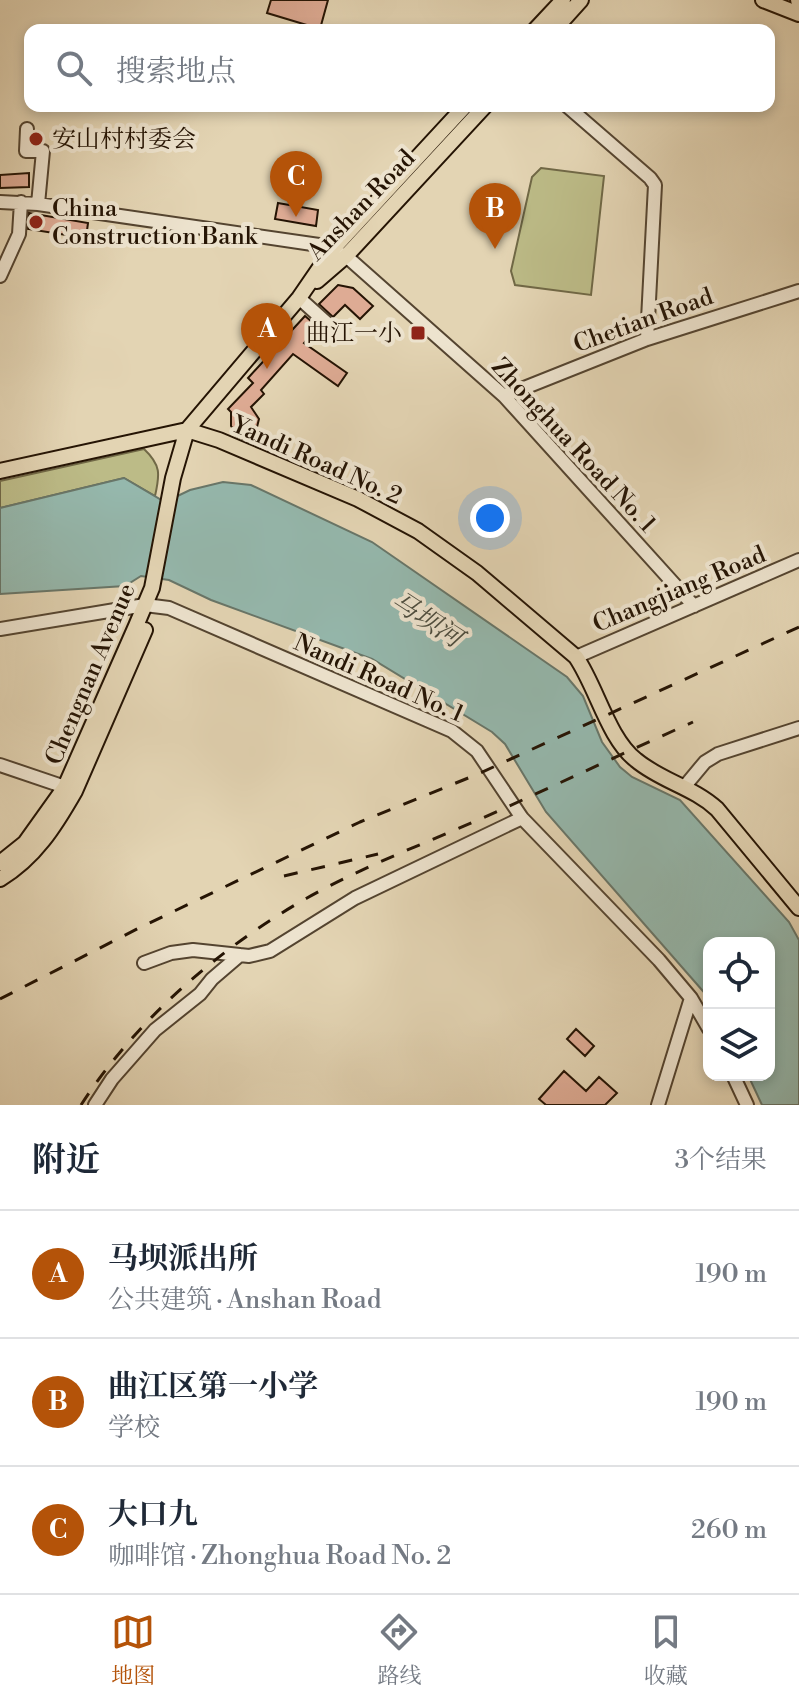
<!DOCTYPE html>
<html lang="zh">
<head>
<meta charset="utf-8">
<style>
  :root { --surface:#fff; --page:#f6f6f7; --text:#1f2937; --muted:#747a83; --line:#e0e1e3; --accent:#b45309 }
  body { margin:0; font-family:"Libre Bodoni","Noto Serif SC",serif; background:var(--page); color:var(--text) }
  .controls { position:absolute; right:24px; bottom:24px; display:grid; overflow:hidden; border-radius:16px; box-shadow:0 4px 12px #0003 }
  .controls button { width:72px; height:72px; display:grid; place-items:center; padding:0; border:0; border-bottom:2px solid var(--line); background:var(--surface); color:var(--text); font:40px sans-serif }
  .you { position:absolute; left:490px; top:518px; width:28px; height:28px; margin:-20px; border:6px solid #fff; border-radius:50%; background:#1a73e8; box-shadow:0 0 0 12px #1a73e833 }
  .badge { display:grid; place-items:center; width:52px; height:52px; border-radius:50%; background:var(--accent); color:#fff; font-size:26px; font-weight:700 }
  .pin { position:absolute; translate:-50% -66px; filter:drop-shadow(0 2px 4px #0008) }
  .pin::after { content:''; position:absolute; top:42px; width:28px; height:24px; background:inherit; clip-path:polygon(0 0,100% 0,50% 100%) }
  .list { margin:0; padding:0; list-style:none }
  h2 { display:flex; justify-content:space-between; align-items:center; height:104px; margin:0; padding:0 32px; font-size:34px }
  h2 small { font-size:26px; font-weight:400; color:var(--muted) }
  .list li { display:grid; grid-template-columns:52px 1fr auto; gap:24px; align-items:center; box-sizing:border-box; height:128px; padding:0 32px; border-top:2px solid var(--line) }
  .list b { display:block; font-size:30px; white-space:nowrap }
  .list p { margin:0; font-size:26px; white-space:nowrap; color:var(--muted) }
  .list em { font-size:26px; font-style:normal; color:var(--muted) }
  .icon { flex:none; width:44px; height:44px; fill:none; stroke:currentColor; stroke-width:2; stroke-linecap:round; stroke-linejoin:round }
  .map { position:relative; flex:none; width:799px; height:1105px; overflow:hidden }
  .search { position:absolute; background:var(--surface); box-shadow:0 4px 12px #0003; left:24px; right:24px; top:24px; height:88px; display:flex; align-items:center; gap:20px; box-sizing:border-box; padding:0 28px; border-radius:16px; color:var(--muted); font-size:30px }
  .sheet { height:488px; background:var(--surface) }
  nav { display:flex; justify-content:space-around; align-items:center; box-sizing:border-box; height:112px; border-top:2px solid var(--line); background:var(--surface); font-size:22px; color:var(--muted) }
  nav a { display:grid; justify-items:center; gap:4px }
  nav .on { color:var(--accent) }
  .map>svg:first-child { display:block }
</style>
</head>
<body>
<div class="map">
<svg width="799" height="1105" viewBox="0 0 799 1105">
  <rect width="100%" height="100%" fill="#e3d4b3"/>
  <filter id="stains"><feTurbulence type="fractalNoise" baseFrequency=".0025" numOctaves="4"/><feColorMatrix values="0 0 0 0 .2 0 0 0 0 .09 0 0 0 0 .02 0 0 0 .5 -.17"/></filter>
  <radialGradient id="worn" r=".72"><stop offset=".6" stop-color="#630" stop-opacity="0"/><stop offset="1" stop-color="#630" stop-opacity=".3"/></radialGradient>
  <path fill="#bcbb87" stroke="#706846" stroke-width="2" d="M541 168 604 176 591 295 515 285 511 271 532 177Z
    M144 449C161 465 160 474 155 496L124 478 0 508V481Z"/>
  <path fill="#95b8ad" stroke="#687669" stroke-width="2" d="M124 478 165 502 190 490 223 482 251 485 372 542 567 677 583 696 602 742 620 767 632 777 680 800 789 922 799 940V1105H762L748 1075H769V943H709V998L546 812 505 744 492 732 372 659 211 600 169 580 141 576 125 586 0 594V508Z"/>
  <path fill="#deab94" stroke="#251404" stroke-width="2" d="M271 0H328L320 29 267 13Z
    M29 173V187L0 188V175Z
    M278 203 318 210 316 226 275 219Z
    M29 213 88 223 86 238 28 229Z
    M338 285 353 288 373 306 360 319 345 305 333 317 319 304Z
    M305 316 318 327 304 343 347 373 338 386 293 354 261 390 264 394 251 407 259 419 256 431 266 435 261 447 236 436 237 434 231 426V412L228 409 253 383 248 378Z
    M576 1029 594 1046 585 1056 567 1039Z
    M564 1071 586 1091 599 1077 617 1093 605 1105H546L539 1099Z"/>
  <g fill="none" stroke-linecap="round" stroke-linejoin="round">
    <g stroke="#544430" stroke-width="16">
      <path id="minor" d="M567 106 650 178 655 185 647 339
        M27 129 26 151H43L38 204
        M0 202 38 204 319 245 346 256 504 396 694 606
        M0 276 19 234 21 202
        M299 298 338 333
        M504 396 647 339 799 291
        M0 629 145 605 169 608 452 731 477 751 522 818 659 960 691 998 709 1029
        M576 657 799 560
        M0 765 65 787
        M685 786 705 762 718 754 799 728
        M144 963 171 953 193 950 249 956 270 951 355 898 522 818
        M733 1075 747 1105
        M95 1105 112 1079 155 1030 200 994 212 979 240 955
        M658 1105 691 998"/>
    </g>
    <g stroke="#251404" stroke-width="18">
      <path id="major" d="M763 0 799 14
        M798 0H799
        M535 30 563 0
        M554 30 581 0
        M317 281 346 256 485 106
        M0 471 187 430 219 440 358 499 418 531 477 573 576 657C597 688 608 738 636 760 661 781 693 787 717 809L799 908
        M0 863 25 843 65 787 136 626 152 588 173 478 187 430 299 298 332 250 465 106
        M0 879C35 858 55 826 75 791L145 630"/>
    </g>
    <use href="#minor" stroke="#ede3ce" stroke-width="12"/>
    <use href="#major" stroke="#e3d4b3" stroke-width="14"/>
    <path stroke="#251404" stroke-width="3" stroke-dasharray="14 14" stroke-linecap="butt" d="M284 876 378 854
      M0 999 139 928 360 822 478 774 799 627
      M81 1105C136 1020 219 948 307 898 362 867 421 845 478 820 550 788 621 754 693 722"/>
  </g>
  <g fill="#8f2418" stroke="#ede3ce" stroke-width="3">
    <circle cx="36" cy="139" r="8"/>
    <circle cx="36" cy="222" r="8"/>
    <rect x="410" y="325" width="16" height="16" rx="4"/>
  </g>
  <g text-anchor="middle" stroke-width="8" stroke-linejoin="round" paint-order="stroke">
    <g font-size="24" fill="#251404" stroke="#ede3ce" text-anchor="start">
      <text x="52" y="147">安山村村委会</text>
      <text x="52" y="216">China<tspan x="52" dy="28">Construction Bank</tspan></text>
      <text x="402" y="341" text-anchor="end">曲江一小</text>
    </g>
    <g font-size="24" fill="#251404" stroke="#ede3ce">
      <text transform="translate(361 205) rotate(-46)" y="8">Anshan Road</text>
      <text transform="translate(643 320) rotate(-20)" y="8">Chetian Road</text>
      <text transform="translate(574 445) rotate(47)" y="8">Zhonghua Road No. 1</text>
      <text transform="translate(317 460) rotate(24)" y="8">Yandi Road No. 2</text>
      <text transform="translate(679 589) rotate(-23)" y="8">Changjiang Road</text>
      <text transform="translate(90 674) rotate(-67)" y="8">Chengnan Avenue</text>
      <text transform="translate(379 678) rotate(24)" y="8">Nandi Road No. 1</text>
    </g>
    <g font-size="26" font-style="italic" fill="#4c4d3f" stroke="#ede3ce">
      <text transform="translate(427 619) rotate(33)" y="9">马坝河</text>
    </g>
  </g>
  <rect width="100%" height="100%" filter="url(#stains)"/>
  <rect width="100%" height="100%" fill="url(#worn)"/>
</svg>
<div class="controls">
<button><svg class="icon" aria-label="locate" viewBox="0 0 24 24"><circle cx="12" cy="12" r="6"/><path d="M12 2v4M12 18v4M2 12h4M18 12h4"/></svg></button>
<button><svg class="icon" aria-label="layers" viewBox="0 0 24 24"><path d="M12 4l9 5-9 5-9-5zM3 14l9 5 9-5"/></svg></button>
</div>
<div class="you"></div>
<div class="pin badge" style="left:267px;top:369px">A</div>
<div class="pin badge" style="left:495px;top:249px">B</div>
<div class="pin badge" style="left:296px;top:217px">C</div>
<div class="search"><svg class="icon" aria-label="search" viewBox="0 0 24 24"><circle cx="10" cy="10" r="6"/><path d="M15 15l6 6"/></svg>搜索地点</div>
</div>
<section class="sheet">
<h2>附近<small>3个结果</small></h2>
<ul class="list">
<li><span class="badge">A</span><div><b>马坝派出所</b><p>公共建筑 · Anshan Road</p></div><em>190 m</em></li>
<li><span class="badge">B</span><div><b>曲江区第一小学</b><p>学校</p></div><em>190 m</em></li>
<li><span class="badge">C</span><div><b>大口九</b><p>咖啡馆 · Zhonghua Road No. 2</p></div><em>260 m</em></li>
</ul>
</section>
<nav>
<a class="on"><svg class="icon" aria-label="map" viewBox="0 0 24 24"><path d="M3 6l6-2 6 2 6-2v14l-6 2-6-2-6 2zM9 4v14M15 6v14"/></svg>地图</a>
<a><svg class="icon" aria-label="directions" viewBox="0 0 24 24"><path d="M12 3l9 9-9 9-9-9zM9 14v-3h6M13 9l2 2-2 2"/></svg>路线</a>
<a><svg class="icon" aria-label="saved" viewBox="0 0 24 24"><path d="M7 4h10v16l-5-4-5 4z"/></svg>收藏</a>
</nav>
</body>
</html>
